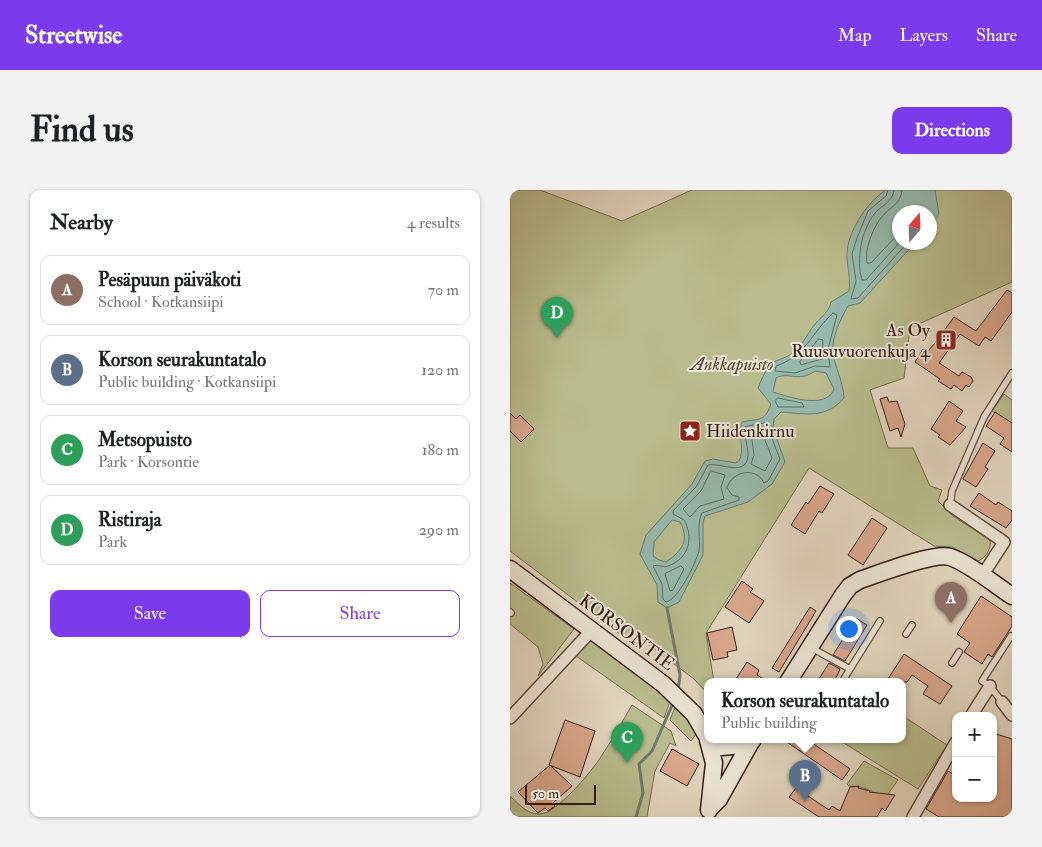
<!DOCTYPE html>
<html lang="en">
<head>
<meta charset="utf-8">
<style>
  :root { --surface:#fff; --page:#f2f2f2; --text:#202124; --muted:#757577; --line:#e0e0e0; --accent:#7c3aed }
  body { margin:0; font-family:"IM FELL Double Pica",serif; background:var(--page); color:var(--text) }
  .controls { position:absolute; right:15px; bottom:15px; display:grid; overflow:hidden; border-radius:10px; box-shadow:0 1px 4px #0004 }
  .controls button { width:45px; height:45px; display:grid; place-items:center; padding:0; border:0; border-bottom:1px solid var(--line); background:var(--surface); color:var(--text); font:25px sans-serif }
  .compass { position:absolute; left:382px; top:15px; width:45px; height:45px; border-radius:50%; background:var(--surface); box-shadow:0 1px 4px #0004; rotate:19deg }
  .scale { position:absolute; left:15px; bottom:12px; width:71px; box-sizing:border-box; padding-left:5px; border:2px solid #371d10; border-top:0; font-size:14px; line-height:18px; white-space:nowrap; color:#371d10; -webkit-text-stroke:4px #ece4d5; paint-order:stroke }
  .you { position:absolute; left:338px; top:438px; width:18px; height:18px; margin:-12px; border:4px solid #fff; border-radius:50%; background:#1a73e8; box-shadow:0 0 0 8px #1a73e833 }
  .badge { display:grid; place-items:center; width:32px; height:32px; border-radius:50%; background:var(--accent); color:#fff; font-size:16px; font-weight:700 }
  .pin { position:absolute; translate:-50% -41px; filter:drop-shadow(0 1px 2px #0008) }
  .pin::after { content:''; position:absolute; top:26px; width:18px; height:15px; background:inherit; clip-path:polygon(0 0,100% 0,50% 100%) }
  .popup { position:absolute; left:194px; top:488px; width:202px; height:65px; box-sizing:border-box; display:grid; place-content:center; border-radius:10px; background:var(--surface); filter:drop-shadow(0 1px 4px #0005); font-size:16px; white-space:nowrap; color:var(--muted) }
  .popup b { font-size:19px; color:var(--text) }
  .popup::after { content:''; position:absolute; left:50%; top:100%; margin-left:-10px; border:10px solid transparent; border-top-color:var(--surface) }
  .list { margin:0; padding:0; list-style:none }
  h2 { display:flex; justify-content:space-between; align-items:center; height:65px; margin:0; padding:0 20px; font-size:21px }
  h2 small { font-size:16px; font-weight:400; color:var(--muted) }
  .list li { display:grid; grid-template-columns:32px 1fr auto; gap:15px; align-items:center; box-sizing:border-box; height:70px; margin:0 10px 10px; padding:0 10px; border:1px solid var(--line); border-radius:10px }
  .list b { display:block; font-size:19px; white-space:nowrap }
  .list p { margin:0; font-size:16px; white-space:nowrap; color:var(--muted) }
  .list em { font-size:16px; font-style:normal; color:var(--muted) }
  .actions { display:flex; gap:10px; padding:15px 20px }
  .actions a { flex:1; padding:11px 0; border:1px solid var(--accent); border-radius:10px; text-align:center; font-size:18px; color:var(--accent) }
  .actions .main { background:var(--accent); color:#fff }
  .map { position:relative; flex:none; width:502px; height:627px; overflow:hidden; border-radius:10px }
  header { display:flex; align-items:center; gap:30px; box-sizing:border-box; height:70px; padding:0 25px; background:var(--accent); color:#fff }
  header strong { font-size:24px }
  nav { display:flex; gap:28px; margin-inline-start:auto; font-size:18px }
  .intro { display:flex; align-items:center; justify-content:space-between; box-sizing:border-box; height:120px; padding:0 30px }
  h1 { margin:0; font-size:35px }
  .button { padding:12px 22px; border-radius:10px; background:var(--accent); color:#fff; font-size:18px; font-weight:700 }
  main { display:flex; gap:30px; padding:0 30px }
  aside { flex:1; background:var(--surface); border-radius:10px; box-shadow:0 1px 4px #0004 }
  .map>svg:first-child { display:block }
</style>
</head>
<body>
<header>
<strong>Streetwise</strong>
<nav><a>Map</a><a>Layers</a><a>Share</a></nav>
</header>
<div class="intro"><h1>Find us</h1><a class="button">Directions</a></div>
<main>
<aside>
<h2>Nearby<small>4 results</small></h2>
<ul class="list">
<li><span class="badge" style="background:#8d6e63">A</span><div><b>Pesäpuun päiväkoti</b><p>School · Kotkansiipi</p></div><em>70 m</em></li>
<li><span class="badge" style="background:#5c6f8a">B</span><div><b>Korson seurakuntatalo</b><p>Public building · Kotkansiipi</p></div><em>120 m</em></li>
<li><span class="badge" style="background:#2e9e5b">C</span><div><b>Metsopuisto</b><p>Park · Korsontie</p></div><em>180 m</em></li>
<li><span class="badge" style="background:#2e9e5b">D</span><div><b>Ristiraja</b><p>Park</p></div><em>290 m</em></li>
</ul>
<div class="actions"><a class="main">Save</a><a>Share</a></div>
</aside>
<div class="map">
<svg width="502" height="627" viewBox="0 0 502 627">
  <rect width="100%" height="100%" fill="#e2d6be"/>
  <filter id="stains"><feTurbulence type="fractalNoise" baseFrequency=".004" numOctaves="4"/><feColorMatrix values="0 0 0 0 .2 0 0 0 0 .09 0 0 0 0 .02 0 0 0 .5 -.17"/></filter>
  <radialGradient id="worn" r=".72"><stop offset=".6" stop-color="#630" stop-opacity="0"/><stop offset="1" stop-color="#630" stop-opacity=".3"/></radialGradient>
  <path fill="#b9bc8e" stroke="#786c4f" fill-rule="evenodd" d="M0 0H30L112 31 182 0H502V92L400 138 394 188 360 200 378 258H403L420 296 432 300 428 311 443 326 480 350C482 358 475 369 468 371L442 357 424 356 299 278 196 443 204 492H198L197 503 184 489 131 449 127 457 0 361ZM390 22H420V52H390Z
    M494 204 502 210V234L482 221Z
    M0 393 64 439 28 486 33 474 28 457 0 434Z
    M83 448 160 511 154 528 66 466Z
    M122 515 161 541 166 556 160 553 145 581 137 627H6L0 622V606C8 613 16 624 29 624 46 625 83 580 92 565 103 549 112 532 122 515Z
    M165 517 174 523 187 543 181 551 160 530Z
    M393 526 437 555 408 599 329 550H392Z
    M354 571 388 590 373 611C366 601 352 596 339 596L337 594Z"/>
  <path fill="#95b9ad" stroke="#6f7b6e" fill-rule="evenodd" d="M376 0H425L429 24 420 36V22H390V52L405 53 350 113 338 116C330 130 319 152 324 169 328 183 333 193 334 208 316 229 296 224 271 222L264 229 263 238 275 272 262 294 238 312 195 326 193 333V365L169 412 157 418 148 412 147 395 130 364 136 345 182 294 195 271 203 269 226 273C237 267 227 246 232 232 249 228 254 233 261 214L248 198C252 189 256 176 264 172 272 168 279 167 285 161 294 153 298 142 306 133 312 126 319 122 321 112L339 101C341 88 337 78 337 65 337 42 357 12 376 0ZM305 181 316 183 324 199C316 220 279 207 263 202L266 188C278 181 289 193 305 181ZM162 330 170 332C180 350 172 361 156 372L149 370 143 366 144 352Z"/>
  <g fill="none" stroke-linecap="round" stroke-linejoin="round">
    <path stroke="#666b5e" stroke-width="1" d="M378 0 376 6 358 21 347 48 342 64 346 91 341 109 348 108 398 52
      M384 0C383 12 372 15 365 23 351 41 346 69 352 90H356L390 52
      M390 42 361 73H357C354 60 363 38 371 28 379 17 391 15 392 0
      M323 123 327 125 318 159 320 177 305 176 285 183 265 181 266 176C296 166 301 143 323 123Z
      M309 149 313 150 312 169 291 175 290 172Z
      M268 208 292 213 294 217H268L265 211Z
      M256 233 270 269 258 291 254 293C246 276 222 281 217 298L222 305 229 307V310L192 323C186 335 191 348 189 361 186 373 168 410 156 412L153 409 152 394 143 376C148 374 153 378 158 376 179 369 184 347 174 330L163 324V321L186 297 198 275C210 272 237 288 238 265 238 255 234 249 235 237Z
      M251 240 262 268 255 281 241 274 244 265 241 243Z
      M201 281 215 285 211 297 214 309 190 316 180 327 173 319 191 301Z
      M171 376 174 379 163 400 160 401 155 384Z"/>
    <path stroke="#6f7b6e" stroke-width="3" d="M157 418 170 485 168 501
      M126 627 133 603 129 574 142 561 164 511"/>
  </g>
  <path fill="#daa78d" stroke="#371d10" d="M497 100 502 103V122L481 151 475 147 469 156 450 144 429 173 449 186 452 182 461 187 463 191 459 197 456 195 452 201 444 195 441 199 428 191 430 189 405 172 413 159 417 162 426 152 444 127 466 141Z
    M377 207 379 212 387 211 395 234 391 247 388 238 380 241 370 209Z
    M439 211 453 221 446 231 456 237 440 255 428 247 430 245 421 239Z
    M485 222 502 233V262L490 254 494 248 476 236Z
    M0 223 6 229 10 225 24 239 11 252 0 241Z
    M473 253 485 261 475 277 478 279 466 297 453 289Z
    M310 296 324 304 312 323 309 321 295 344 281 335 296 312 298 314Z
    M469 303 486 315 488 312 502 321V330L496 338 460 316Z
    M362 328 377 338 353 375 338 365Z
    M232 391 243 399 240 402 254 411 239 433 215 417Z
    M471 406 502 427V436L482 467 478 464 472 474 454 462 460 453 447 444Z
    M300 417 306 421 269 482 262 478Z
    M346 428 357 435 335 471 323 465Z
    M222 437 227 460 217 462 218 467 203 470 197 443Z
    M394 464 442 496 430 514 413 504 418 496 402 485 397 492H376Z
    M237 472 249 480 247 485 258 492H224Z
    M319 473 330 479 328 484 323 492H307Z
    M55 530 85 541 70 587 39 575Z
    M483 543 502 549V620L500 627H429L416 619 438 581 446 586V608H483Z
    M274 550H298L340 579 332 590Z
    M162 559 189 574 177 596 150 581Z
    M40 575 62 596 43 613 45 616 38 621 35 618 28 623 8 602Z
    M349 596 348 598 360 601 359 602 385 605 375 621 372 618 367 627H309L279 607 286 598 319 620 322 616 330 621 340 597Z"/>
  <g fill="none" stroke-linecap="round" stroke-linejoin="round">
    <g stroke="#624b3c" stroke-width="8">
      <path id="lane" d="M440 315 442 301 474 227 502 183
        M0 422 1 423
        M396 444 402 435
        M307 461 340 479
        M442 473 449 462
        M332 492 370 431
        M492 512 480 496 472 491 501 446"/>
    </g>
    <g stroke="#624b3c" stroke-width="14">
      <path id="street" d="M440 315 494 352 472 386
        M492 512 502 525
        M461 526 480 496
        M0 528 82 440
        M403 627 446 552"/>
    </g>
    <g stroke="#371d10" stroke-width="19">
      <path id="secondary" d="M0 379 153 494 184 524 198 548
        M278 492 333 405 340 396 350 390C368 384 424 362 440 367 459 373 485 395 502 406
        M198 550 204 573 199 620
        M201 558 232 555 242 551
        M199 619 209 609 242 550"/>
    </g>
    <use href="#lane" stroke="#ece4d5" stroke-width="5.5"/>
    <use href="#street" stroke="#ece4d5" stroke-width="11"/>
    <use href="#secondary" stroke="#ece4d5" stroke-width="16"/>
  </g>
  <defs>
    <g id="building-square" transform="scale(1.125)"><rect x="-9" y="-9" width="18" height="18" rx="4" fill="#8f2418" stroke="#ece4d5"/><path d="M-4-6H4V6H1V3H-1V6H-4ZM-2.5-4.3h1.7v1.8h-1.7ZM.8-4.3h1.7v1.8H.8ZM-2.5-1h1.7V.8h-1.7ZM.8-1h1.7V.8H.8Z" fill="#fff"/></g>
    <g id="sight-square" transform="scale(1.125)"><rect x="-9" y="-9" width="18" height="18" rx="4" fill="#8f2418" stroke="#ece4d5"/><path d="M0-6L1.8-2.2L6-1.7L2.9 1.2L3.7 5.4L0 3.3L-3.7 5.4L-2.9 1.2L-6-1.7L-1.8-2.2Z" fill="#fff"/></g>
  </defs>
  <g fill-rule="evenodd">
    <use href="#building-square" x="436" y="150"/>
    <use href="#sight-square" x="180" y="241"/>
  </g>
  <g text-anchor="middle" stroke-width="4" stroke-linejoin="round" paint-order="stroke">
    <g font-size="18" fill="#371d10" stroke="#ece4d5" text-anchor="end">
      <text x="420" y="146">As Oy<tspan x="420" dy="21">Ruusuvuorenkuja 4</tspan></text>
      <text x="196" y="247" text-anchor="start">Hiidenkirnu</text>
    </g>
    <g font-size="18" font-style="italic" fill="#584530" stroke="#ece4d5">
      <text x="222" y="180">Ankkapuisto</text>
    </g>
    <g font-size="18" fill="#371d10" stroke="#ece4d5">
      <text transform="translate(117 442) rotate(37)" y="6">KORSONTIE</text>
    </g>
  </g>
  <rect width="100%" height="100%" filter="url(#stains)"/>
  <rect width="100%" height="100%" fill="url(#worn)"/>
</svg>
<div class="controls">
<button>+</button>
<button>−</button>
</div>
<svg class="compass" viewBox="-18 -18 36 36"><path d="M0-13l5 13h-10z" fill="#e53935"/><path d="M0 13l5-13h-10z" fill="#757577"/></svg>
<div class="scale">50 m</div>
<div class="you"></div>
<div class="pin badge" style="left:441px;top:433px;background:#8d6e63">A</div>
<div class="pin badge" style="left:295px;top:611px;background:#5c6f8a">B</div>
<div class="popup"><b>Korson seurakuntatalo</b>Public building</div>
<div class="pin badge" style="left:117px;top:573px;background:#2e9e5b">C</div>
<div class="pin badge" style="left:47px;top:148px;background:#2e9e5b">D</div>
</div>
</main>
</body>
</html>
